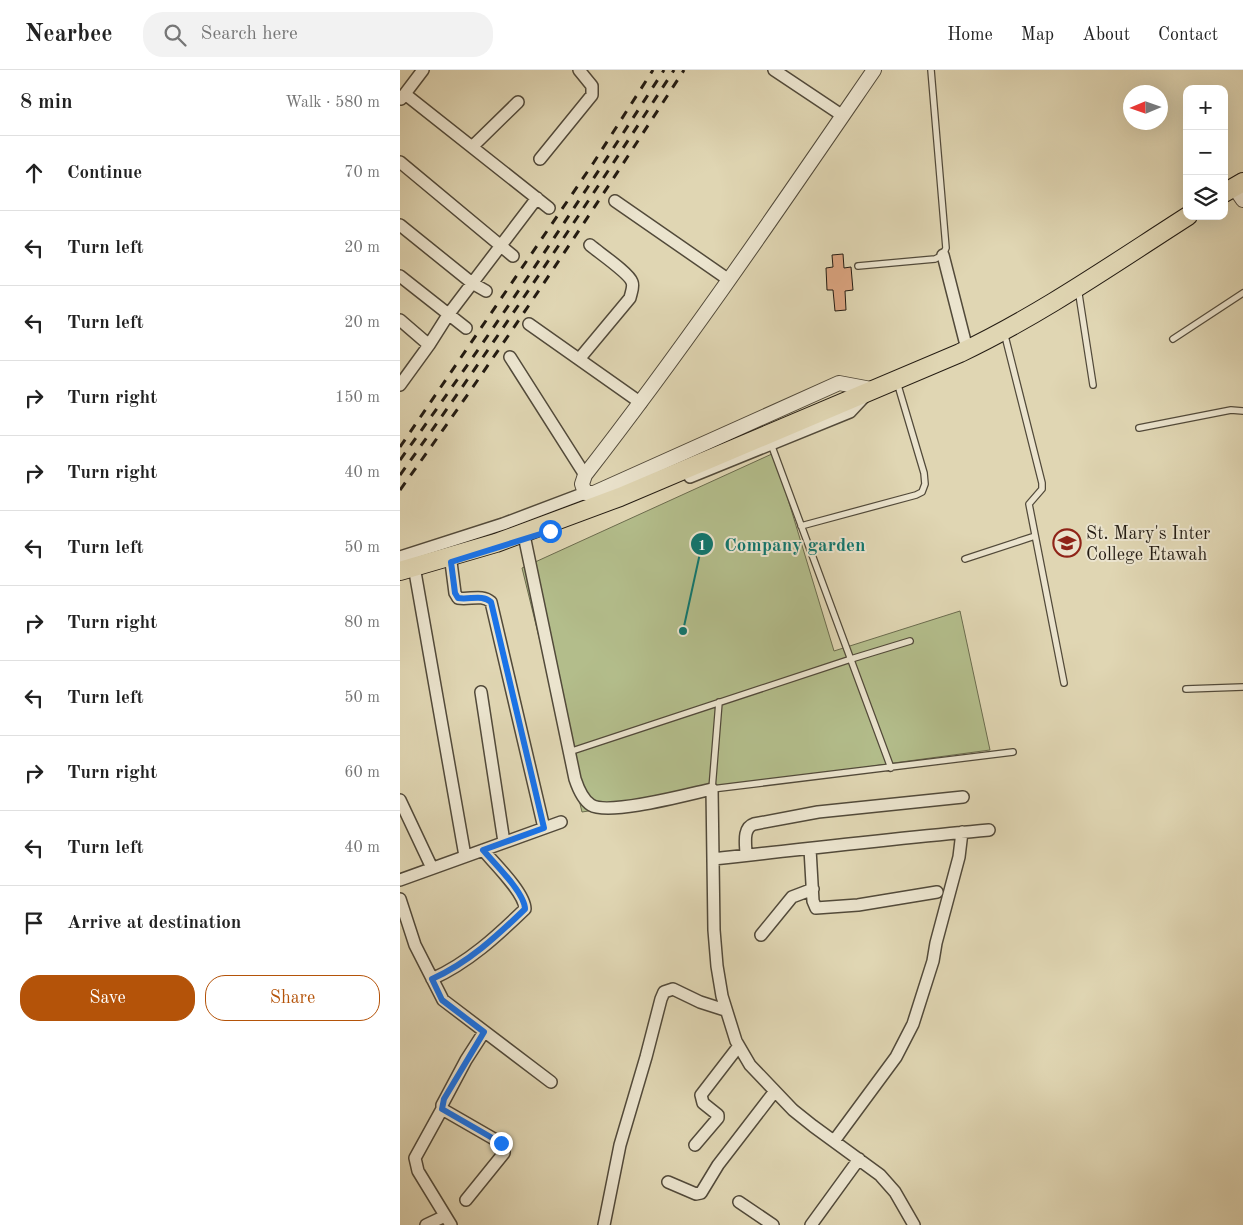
<!DOCTYPE html>
<html lang="en">
<head>
<meta charset="utf-8">
<style>
  :root { --surface:#fff; --page:#f2f2f2; --text:#222; --muted:#767676; --line:#e0e0e0; --accent:#b45309 }
  body { margin:0; font-family:"Old Standard TT",serif; background:var(--page); color:var(--text) }
  .controls { position:absolute; right:15px; top:15px; display:grid; overflow:hidden; border-radius:10px; box-shadow:0 5px 20px #0002 }
  .controls button { width:45px; height:45px; display:grid; place-items:center; padding:0; border:0; border-bottom:1px solid var(--line); background:var(--surface); color:var(--text); font:25px sans-serif }
  .compass { position:absolute; left:723px; top:15px; width:45px; height:45px; border-radius:50%; background:var(--surface); box-shadow:0 5px 20px #0002; rotate:268deg }
  .stop { position:absolute; width:15px; height:15px; margin:-11px; border:4px solid #1a73e8; border-radius:50%; background:#fff }
  .stop.end { background:#1a73e8; border-color:#fff; box-shadow:0 1px 5px #0008 }
  .list { margin:0; padding:0; list-style:none }
  h2 { display:flex; justify-content:space-between; align-items:center; height:65px; margin:0; padding:0 20px; font-size:21px }
  h2 small { font-size:16px; font-weight:400; color:var(--muted) }
  .list li { display:grid; grid-template-columns:32px 1fr auto; gap:15px; align-items:center; box-sizing:border-box; height:75px; padding:0 20px; border-top:1px solid var(--line) }
  .list b { display:block; font-size:19px; white-space:nowrap }
  .list em { font-size:16px; font-style:normal; color:var(--muted) }
  .actions { display:flex; gap:10px; padding:15px 20px }
  .actions a { flex:1; padding:11px 0; border:1px solid var(--accent); border-radius:20px; text-align:center; font-size:18px; color:var(--accent) }
  .actions .main { background:var(--accent); color:#fff }
  .icon { flex:none; width:28px; height:28px; fill:none; stroke:currentColor; stroke-width:2; stroke-linecap:round; stroke-linejoin:round }
  .map { position:relative; flex:none; width:843px; height:1155px; overflow:hidden }
  header { display:flex; align-items:center; gap:30px; box-sizing:border-box; height:70px; padding:0 25px; background:var(--surface); border-bottom:1px solid var(--line) }
  header strong { font-size:24px }
  nav { display:flex; gap:28px; margin-inline-start:auto; font-size:18px }
  .search { width:350px; height:45px; background:var(--page); display:flex; align-items:center; gap:12px; box-sizing:border-box; padding:0 18px; border-radius:20px; color:var(--muted); font-size:19px }
  main { display:flex }
  aside { flex:1; background:var(--surface) }
  .map>svg:first-child { display:block }
</style>
</head>
<body>
<header>
<strong>Nearbee</strong>
<div class="search"><svg class="icon" aria-label="search" viewBox="0 0 24 24"><circle cx="10" cy="10" r="6"/><path d="M15 15l6 6"/></svg>Search here</div>
<nav><a>Home</a><a>Map</a><a>About</a><a>Contact</a></nav>
</header>
<main>
<aside>
<h2>8 min<small>Walk · 580 m</small></h2>
<ul class="list">
<li><svg class="icon" aria-label="ahead" viewBox="0 0 24 24"><path d="M12 20V5M6 11l6-6 6 6"/></svg><div><b>Continue</b></div><em>70 m</em></li>
<li><svg class="icon" aria-label="left" viewBox="0 0 24 24"><path d="M17 20v-9H6M10 6l-5 5 5 5"/></svg><div><b>Turn left</b></div><em>20 m</em></li>
<li><svg class="icon" aria-label="left" viewBox="0 0 24 24"><path d="M17 20v-9H6M10 6l-5 5 5 5"/></svg><div><b>Turn left</b></div><em>20 m</em></li>
<li><svg class="icon" aria-label="right" viewBox="0 0 24 24"><path d="M7 20v-9h11M14 6l5 5-5 5"/></svg><div><b>Turn right</b></div><em>150 m</em></li>
<li><svg class="icon" aria-label="right" viewBox="0 0 24 24"><path d="M7 20v-9h11M14 6l5 5-5 5"/></svg><div><b>Turn right</b></div><em>40 m</em></li>
<li><svg class="icon" aria-label="left" viewBox="0 0 24 24"><path d="M17 20v-9H6M10 6l-5 5 5 5"/></svg><div><b>Turn left</b></div><em>50 m</em></li>
<li><svg class="icon" aria-label="right" viewBox="0 0 24 24"><path d="M7 20v-9h11M14 6l5 5-5 5"/></svg><div><b>Turn right</b></div><em>80 m</em></li>
<li><svg class="icon" aria-label="left" viewBox="0 0 24 24"><path d="M17 20v-9H6M10 6l-5 5 5 5"/></svg><div><b>Turn left</b></div><em>50 m</em></li>
<li><svg class="icon" aria-label="right" viewBox="0 0 24 24"><path d="M7 20v-9h11M14 6l5 5-5 5"/></svg><div><b>Turn right</b></div><em>60 m</em></li>
<li><svg class="icon" aria-label="left" viewBox="0 0 24 24"><path d="M17 20v-9H6M10 6l-5 5 5 5"/></svg><div><b>Turn left</b></div><em>40 m</em></li>
<li><svg class="icon" aria-label="arrive" viewBox="0 0 24 24"><path d="M6 21V4h12l-3 4 3 4H6"/></svg><div><b>Arrive at destination</b></div></li>
</ul>
<div class="actions"><a class="main">Save</a><a>Share</a></div>
</aside>
<div class="map">
<svg width="843" height="1155" viewBox="0 0 843 1155">
  <rect width="100%" height="100%" fill="#e0d6b3"/>
  <filter id="stains"><feTurbulence type="fractalNoise" baseFrequency=".004" numOctaves="4"/><feColorMatrix values="0 0 0 0 .2 0 0 0 0 .09 0 0 0 0 .02 0 0 0 .5 -.17"/></filter>
  <radialGradient id="worn" r=".72"><stop offset=".6" stop-color="#630" stop-opacity="0"/><stop offset="1" stop-color="#630" stop-opacity=".3"/></radialGradient>
  <path fill="#b3bd8b" stroke="#6b6c4e" d="M374 383 434 581 560 541 590 680 486 694 182 742 122 498Z"/>
  <path fill="#dba480" stroke="#231b12" d="M443 184 444 198 451 197 453 220 445 221 446 240 435 241 433 220H427L426 198 433 197 432 185Z"/>
  <g fill="none" stroke-linecap="round" stroke-linejoin="round">
    <g stroke="#524a3a" stroke-width="8">
      <path id="service" d="M458 196 535 189 543 185 546 178 531 0
        M678 218 693 315
        M604 262 642 413V419L629 434 664 613
        M773 269 843 223
        M739 358 831 340 843 341
        M371 374 491 698
        M401 456 516 425 522 422 525 414 524 403 497 312
        M565 489 635 466
        M786 619 843 617
        M319 632 312 719 613 682
        M169 682 451 589 510 571"/>
    </g>
    <g stroke="#524a3a" stroke-width="14">
      <path id="minor" d="M374 0 443 46
        M5 24 149 138
        M1 29 23 0
        M72 77 118 32
        M140 89 192 25V16L179 0
        M0 92 113 186
        M215 131 329 210
        M0 155 72 213 86 221
        M543 185 567 279
        M0 206 66 258
        M0 250 29 275
        M129 254 241 333
        M110 287 185 405
        M180 288 230 228C231 223 234 217 232 212 229 203 198 182 190 175
        M0 315 29 275 48 245 137 128
        M290 407 450 342 465 326
        M125 470 175 709C178 718 183 730 191 735 209 746 289 724 312 719L314 860 317 896 322 926 336 971 350 995 393 1040 413 1056 480 1105 495 1122 514 1155
        M0 487 103 454 185 423
        M51 492 55 523 58 528C70 530 82 524 91 532L144 758
        M15 502 65 786
        M81 622 104 772
        M0 730 32 798
        M410 779 413 831 416 838 458 835 537 822
        M346 785C346 775 342 758 354 754L418 742 563 727
        M313 789C405 779 497 768 589 760
        M0 810 161 752
        M0 829 15 875 43 930 151 1012
        M361 865 392 827 413 819
        M32 909C68 893 97 866 125 839 125 823 94 793 83 780
        M42 1039 15 1088 18 1101 51 1155
        M434 1071 496 987 513 954 533 891 536 873 559 787 562 762
        M295 1075 318 1048V1045L303 1033 301 1025 338 977
        M268 1112 296 1124 301 1123 318 1095 375 1021
        M66 1130 104 1083V1077L101 1073 42 1039V1035L66 990 84 962
        M339 1132 373 1155
        M26 1155 45 1146
        M204 1155 220 1075 246 987 261 929 264 922 273 919 300 932 325 940
        M411 1155 459 1089"/>
    </g>
    <g stroke="#524a3a" stroke-width="16">
      <path id="tertiary" d="M834 117 843 130
        M471 319 439 313 194 423H185L182 414 185 405C287 274 380 137 474 0"/>
    </g>
    <g stroke="#231b12" stroke-width="20">
      <path id="primary" d="M824 123 843 112
        M0 501 96 473 220 427 560 283C640 245 713 194 788 146"/>
    </g>
    <use href="#service" stroke="#ebe4ce" stroke-width="5.5"/>
    <use href="#minor" stroke="#ebe4ce" stroke-width="11"/>
    <use href="#tertiary" stroke="#ebe4ce" stroke-width="14"/>
    <use href="#primary" stroke="#e0d6b3" stroke-width="18"/>
    <path stroke="#231b12" stroke-width="3" stroke-dasharray="9 9" stroke-linecap="butt" d="M0 377 194 92 253 0
      M0 390C92 263 179 132 264 0
      M0 405C95 273 185 137 274 0
      M0 420C99 283 192 142 284 0"/>
  </g>
  <g fill="none" stroke-linecap="round" stroke-linejoin="round">
    <path stroke="#1a73e8" stroke-width="6" d="M101 1073 42 1039 44 1029 84 962 42 930 32 909C68 893 97 866 125 839 125 823 94 793 83 780L144 758 91 532C82 524 70 530 58 528L55 523 51 492 150 461"/>
  </g>
  <defs>
    <g id="school-ring" transform="scale(1.4375)"><circle r="9.5" fill="#ebe4ce" stroke="#8f2418" stroke-width="1.5"/><path d="M0-5L7-2L0 1L-7-2ZM-4 1L0 2.5L4 1V4Q0 6-4 4Z" fill="#8f2418"/></g>
  </defs>
  <g fill-rule="evenodd">
    <use href="#school-ring" x="667" y="473"/>
  </g>
  <g text-anchor="middle" stroke-width="4" stroke-linejoin="round" paint-order="stroke">
    <g font-size="18" fill="#231b12" stroke="#ebe4ce" text-anchor="start">
      <text x="686" y="469">St. Mary's Inter<tspan x="686" dy="21">College Etawah</tspan></text>
    </g>
  </g>
  <path fill="none" stroke="#0f766e" stroke-width="2" d="M283 561L302 474"/>
  <g fill="#0f766e" stroke="#ebe4ce" stroke-width="2">
    <circle cx="283" cy="561" r="5"/>
    <circle cx="302" cy="474" r="12"/>
  </g>
  <g font-size="15" text-anchor="middle" font-weight="bold" fill="#fff">
    <text x="302" y="480">1</text>
  </g>
  <g font-size="19" text-anchor="middle" font-weight="bold" fill="#0f766e" stroke="#ebe4ce" stroke-width="4" stroke-linejoin="round" paint-order="stroke">
    <text x="395" y="481">Company garden</text>
  </g>
  <rect width="100%" height="100%" filter="url(#stains)"/>
  <rect width="100%" height="100%" fill="url(#worn)"/>
</svg>
<div class="controls">
<button>+</button>
<button>−</button>
<button><svg class="icon" aria-label="layers" viewBox="0 0 24 24"><path d="M12 4l9 5-9 5-9-5zM3 14l9 5 9-5"/></svg></button>
</div>
<svg class="compass" viewBox="-18 -18 36 36"><path d="M0-13l5 13h-10z" fill="#e53935"/><path d="M0 13l5-13h-10z" fill="#767676"/></svg>
<div class="stop" style="left:150px;top:461px"></div>
<div class="stop end" style="left:101px;top:1073px"></div>
</div>
</main>
</body>
</html>
